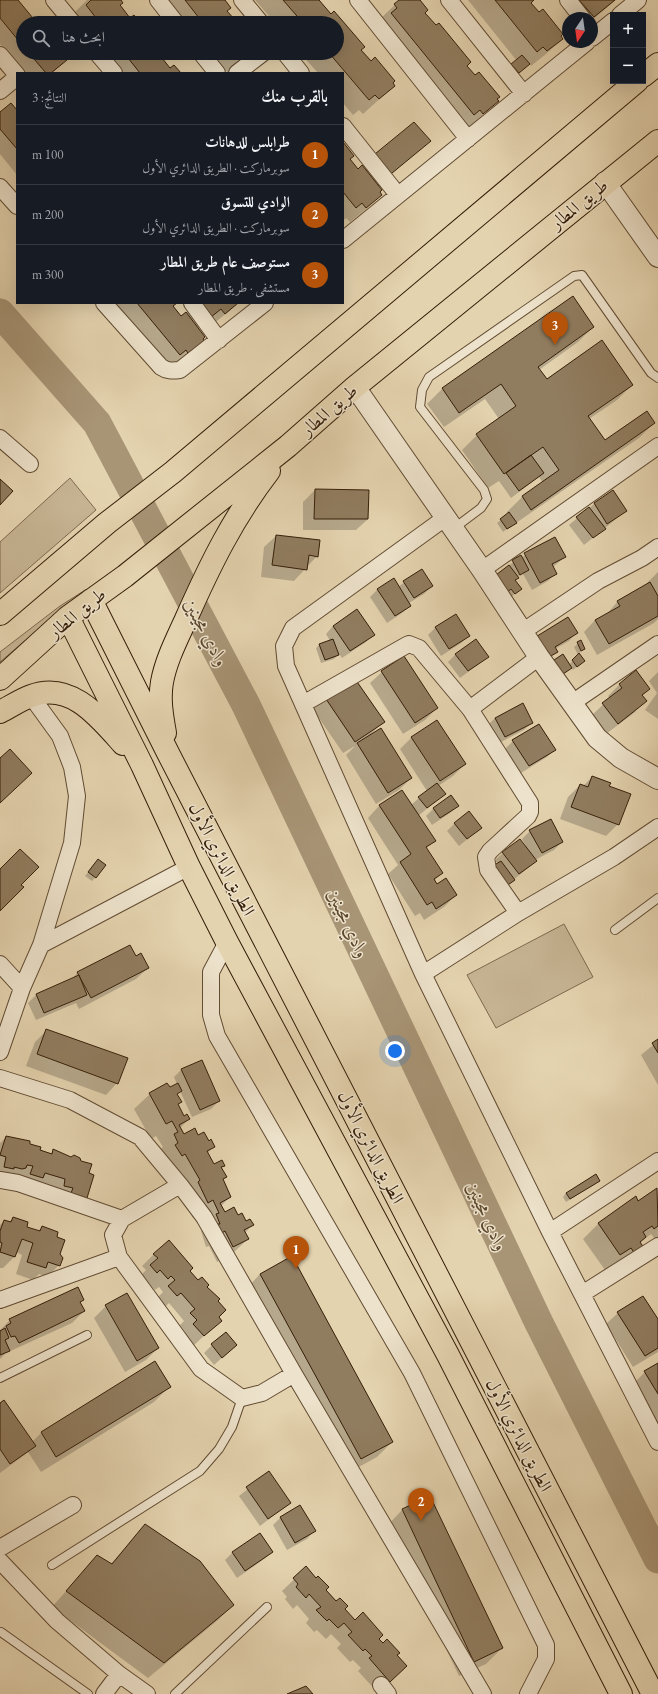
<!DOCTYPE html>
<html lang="ar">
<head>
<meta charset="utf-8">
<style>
  :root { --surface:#171b24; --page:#20242c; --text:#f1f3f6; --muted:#9ea1a6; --line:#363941; --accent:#b45309 }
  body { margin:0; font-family:"EB Garamond",Amiri,serif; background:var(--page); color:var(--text); direction:rtl }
  .controls { position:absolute; right:12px; top:12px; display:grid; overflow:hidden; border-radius:0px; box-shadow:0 4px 16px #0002 }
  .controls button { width:36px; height:36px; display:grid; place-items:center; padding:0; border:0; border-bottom:1px solid var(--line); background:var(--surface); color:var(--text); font:20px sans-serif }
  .compass { position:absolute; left:562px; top:12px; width:36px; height:36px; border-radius:50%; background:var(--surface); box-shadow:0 4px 16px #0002; rotate:193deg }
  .you { position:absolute; left:395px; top:1051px; width:14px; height:14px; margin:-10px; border:3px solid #fff; border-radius:50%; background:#1a73e8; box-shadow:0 0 0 6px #1a73e833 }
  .badge { display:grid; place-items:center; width:26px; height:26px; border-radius:50%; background:var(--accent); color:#fff; font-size:13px; font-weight:700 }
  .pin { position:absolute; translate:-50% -33px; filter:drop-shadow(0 1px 2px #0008) }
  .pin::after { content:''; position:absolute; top:21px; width:14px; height:12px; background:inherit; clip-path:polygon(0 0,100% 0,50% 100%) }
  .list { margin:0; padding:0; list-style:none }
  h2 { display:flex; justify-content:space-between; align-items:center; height:52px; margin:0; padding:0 16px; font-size:17px }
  h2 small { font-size:13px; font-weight:400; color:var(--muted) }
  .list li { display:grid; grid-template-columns:26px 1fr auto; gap:12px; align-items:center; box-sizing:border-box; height:60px; padding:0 16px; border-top:1px solid var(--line) }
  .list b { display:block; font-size:15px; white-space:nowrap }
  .list p { margin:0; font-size:13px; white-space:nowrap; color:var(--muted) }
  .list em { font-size:13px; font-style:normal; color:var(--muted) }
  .icon { flex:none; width:22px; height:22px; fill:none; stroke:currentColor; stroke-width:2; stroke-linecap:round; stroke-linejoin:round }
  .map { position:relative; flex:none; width:658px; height:1694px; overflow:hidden; direction:ltr }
  .search { position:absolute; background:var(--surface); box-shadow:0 4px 16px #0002; left:16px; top:16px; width:328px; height:44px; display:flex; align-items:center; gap:10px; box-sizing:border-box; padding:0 14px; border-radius:22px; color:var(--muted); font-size:15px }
  .panel { position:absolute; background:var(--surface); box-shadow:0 4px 16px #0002; left:16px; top:72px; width:328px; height:232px; border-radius:0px; direction:rtl }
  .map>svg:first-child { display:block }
</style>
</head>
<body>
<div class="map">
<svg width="658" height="1694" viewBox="0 0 658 1694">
  <rect width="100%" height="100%" fill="#e4d3af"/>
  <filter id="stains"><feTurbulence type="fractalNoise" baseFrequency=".005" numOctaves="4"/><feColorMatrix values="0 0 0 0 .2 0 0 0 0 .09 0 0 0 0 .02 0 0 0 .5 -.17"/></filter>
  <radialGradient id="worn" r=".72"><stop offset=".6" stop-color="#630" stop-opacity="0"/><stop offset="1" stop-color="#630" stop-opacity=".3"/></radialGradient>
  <path fill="#c6b493" stroke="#7e694e" d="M70 478 96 510 0 593V542Z
    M82 592 0 662V652L60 606Z
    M564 924 593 977 496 1028 467 975Z"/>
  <path fill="#0003" d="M0 0H16L35 23H23V53H60L66 60 52 73H24L0 44Z
    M87 0H119V6L130 20 139 23H72L74 13Z
    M157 0H223L226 11 235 22 242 23H176Z
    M255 0H317L394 86 363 114 359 110 353 115 343 103V73H318L300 53H337V23H275Z
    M400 0H419L424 13 466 66 498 101 467 129 379 20Z
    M468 0H533L530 3 562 39 546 54 531 66 529 63 515 76 509 69 517 61Z
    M578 0H616L592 20V18H573Z
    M97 53H163L161 59 170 69 179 73H113Z
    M200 53H251L229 73Z
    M17 111V175L0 154V113Z
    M429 141 378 186 381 195 365 210 350 222 346 218 343 221V144L349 159 358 170 370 159Z
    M110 303H176L172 306 181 317 196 303H239L212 325 209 320 198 329 204 337 173 369Z
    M593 327 578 342 539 370 546 381 632 385 617 400 589 419 605 441 654 423 639 438 503 532 497 523 508 514 507 512 522 497 543 483 539 477 511 498 499 481 488 488 462 450 477 435 499 419 485 399 444 427 427 404 443 388Z
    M315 490 368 519 356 530H303V502Z
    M613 492 626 511 584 545 569 525 594 504Z
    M276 536 317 556 294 581 261 577 264 547Z
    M554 538 565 557 553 567 556 573 548 581 532 590 523 574 517 577 514 580 521 589 506 601 509 565Z
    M421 570 432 586 424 594 409 603 410 606 402 613 387 623 370 597 378 589 398 587Z
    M658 572V619L654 623 597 655 584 632 595 620 607 614 618 601 648 584 647 583Z
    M333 626 373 634 366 642 342 658 339 654 334 659 321 663 316 648 319 645 330 641 326 634Z
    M436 627 469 636 461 643 441 656 428 635Z
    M576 633 569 641 555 649 557 651 549 659 527 646Z
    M580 642 584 649 578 654 584 661 573 670 571 667 556 679 578 655 574 647Z
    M456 654 488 657 460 678 448 662Z
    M382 672 437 708 425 720 403 734 370 683Z
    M658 672V719L645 710 657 693 649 681Z
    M620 684 649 689 642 696 645 701 634 713 606 734 591 716 610 698 608 696Z
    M324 696 383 722 370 735 411 778 399 790 376 804 346 755 355 746 343 753 312 708Z
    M523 704 532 722 524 730 497 744 487 726 495 718Z
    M412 737 465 764 453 776 438 786 445 794 418 816 434 841 426 849 442 873 434 881 437 885 456 895 444 907 424 920 420 913 415 916 388 874 398 865 368 818 379 806 402 791 411 805 427 791 400 749Z
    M513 741 554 750 547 757 521 773 505 749Z
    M592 777 608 786 618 824 606 836 560 819 568 797 580 785 583 786Z
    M458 806 450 813 432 825 426 816 434 808Z
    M455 823 481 828 459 846 447 831Z
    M530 831 562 842 554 850 535 860 528 868 501 890 498 864 495 860 503 853 526 846 522 839Z
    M94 864 105 866 92 881 85 876Z
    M135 957 148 968 136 979 79 1009 76 1003 36 1020 28 1003 36 995 71 980 78 972Z
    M47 1030 117 1083 106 1095 26 1066 35 1042Z
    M658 1041V1085L641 1055Z
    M182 1069 219 1101 211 1109 192 1117 180 1091 177 1095 181 1102 177 1106 183 1117 189 1119 180 1128 184 1135 198 1136 214 1146 207 1154 213 1166H224L221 1168 225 1177 222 1180 230 1197 221 1206 225 1213 237 1216 252 1225 245 1233 248 1239 232 1254 217 1262 209 1246 206 1247 201 1231 204 1227 198 1215 193 1218 159 1150 163 1147 156 1136 151 1139 134 1109 150 1094 169 1089 177 1084 174 1077Z
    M6 1137 30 1144 39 1151 50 1154 54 1150 88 1174 86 1197 75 1209 0 1180V1143Z
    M595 1176 599 1181 595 1184 566 1202 563 1197 566 1193Z
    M657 1189 658 1237 655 1239 651 1234 641 1242 639 1243 643 1248 620 1269 616 1262 605 1270 583 1239 598 1224 635 1198 638 1202Z
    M13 1218 25 1227 37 1232 42 1227 55 1237 59 1265 47 1277 39 1274 33 1280 16 1274 22 1255 16 1252 14 1257 3 1268H0V1225L4 1221 9 1222Z
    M154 1254 188 1271 217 1301 218 1317 220 1321 192 1347 182 1336 185 1332 180 1325 184 1321 169 1303 165 1307 157 1298 163 1292 159 1287 155 1290 147 1281 145 1284 139 1277 146 1270 142 1266Z
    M260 1274 392 1442 377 1457 346 1474 245 1290Z
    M83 1300 80 1303 84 1311 72 1323 6 1353 0 1359V1330L10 1320Z
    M106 1306 158 1348 146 1360 125 1372 94 1318Z
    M618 1313 658 1321V1352L633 1367 606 1324Z
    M212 1345H236L214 1365 204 1353Z
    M155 1363 169 1387 154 1402 41 1472 28 1452 0 1473V1404L32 1442 41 1433Z
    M658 1364V1424L633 1384 645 1372Z
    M269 1472 290 1503 260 1526 239 1496Z
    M430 1497 502 1648 486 1664 459 1676 387 1526 402 1510Z
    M280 1518 314 1531 307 1539 287 1550 273 1525Z
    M145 1525 233 1605 218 1620 148 1678 52 1607 97 1556 110 1565Z
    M233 1552H272L264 1559 237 1578 225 1560Z
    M306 1568 355 1621 378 1639 396 1655 394 1678 378 1693 358 1671 361 1668 353 1660 350 1662 337 1648 341 1644 331 1634 326 1639 317 1630 314 1632 306 1623 309 1619 297 1605 293 1609 285 1599 287 1597 282 1591Z"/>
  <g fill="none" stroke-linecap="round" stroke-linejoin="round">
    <path stroke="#a89576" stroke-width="29" d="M0 313 97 423 246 705 539 1323 658 1559"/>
  </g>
  <path fill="#907c5f" stroke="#351e08" d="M0 0H18L37 23H23V46L0 18Z
    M91 0H121L123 3 120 5 130 18 134 15 140 23H100L86 5Z
    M185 0H225L231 8 227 11 235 20 239 17 244 23H203Z
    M283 0H319L331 14 334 11 365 47 361 50 371 61 375 57 395 81 393 83 395 86 379 99 375 95 369 100 329 53H337V23H303Z
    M399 0H420L428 10 425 13 436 25 439 23 471 62 467 66 475 75 479 72 500 97 497 99 499 101 483 114 480 110 474 115 391 13 397 8 394 4Z
    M495 0H534L531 3 539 12 543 9 563 34 561 36 563 39 547 51 543 47 537 52Z
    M579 0H615L594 17Z
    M29 53H62L67 60 51 73H46Z
    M124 53H164L166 55 162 58 170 68 174 65 181 73H140Z
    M228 53H251L243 60 239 55 233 60Z
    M522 55 530 64 519 73 511 64Z
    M11 103 17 110V149L0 129V112Z
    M414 122 431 141 386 178 370 158Z
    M343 142 354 156 350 159 358 169 362 165 382 190 380 192 382 195 366 208 362 203 356 208 343 192Z
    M573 296 594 327 538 367 547 379 602 340 633 385 588 416 605 440 647 411 655 423 531 510 522 496 559 470 543 447 504 474 476 434 516 406 501 384 459 413 442 388Z
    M137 303H177L173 306 181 316 186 312 205 337 203 339 205 342 189 355 186 350 180 355Z
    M195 303H238L225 314 221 309 200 326Z
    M531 455 544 473 519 491 506 473Z
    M0 479 13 491 0 505Z
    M315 489 369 490 368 519H314Z
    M613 490 627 511 607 524 594 503Z
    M589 507 606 529 593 538 576 517Z
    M509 512 517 523 507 529 500 519Z
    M276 535 320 540 318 557 309 555 307 570 272 565Z
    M555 537 566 557 552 564 557 574 540 583 524 553Z
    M521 555 529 570 520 575 512 560Z
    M509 565 519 578 515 580 522 589 515 594 511 589 505 594 492 578Z
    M422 569 433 586 414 598 403 581Z
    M394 578 411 606 395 616 377 589Z
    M650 582 658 596V616L609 644 595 620 620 606 617 601Z
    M357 609 375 635 350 651 333 626Z
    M456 614 470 636 449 649 435 627Z
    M568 617 578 633 555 647 558 652 547 658 534 638Z
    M333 639 339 655 325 660 319 644Z
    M476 639 489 657 468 671 455 654Z
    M581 640 585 649 581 651 577 642Z
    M579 653 585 661 577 667 572 660Z
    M563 654 572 668 560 676 551 662Z
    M404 656 438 708 415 723 381 671Z
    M636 670 650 689 642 695 647 701 618 724 602 703 622 688 619 684Z
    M353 676 385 722 355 742 324 696Z
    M523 703 533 723 505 737 495 718Z
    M437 720 466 764 440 781 411 737Z
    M539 724 556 750 529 766 512 740Z
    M381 728 412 778 388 793 357 743Z
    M10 749 32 773 0 803V758Z
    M592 776 611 783 609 786 631 794 619 825 571 807 580 784 588 787Z
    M437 783 446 794 427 808 418 797Z
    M402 790 436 841 426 847 443 873 434 879 437 884 446 878 457 895 436 909 432 902 427 905 400 862 411 854 379 805Z
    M451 795 459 806 440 818 433 808Z
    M469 811 482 828 467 839 454 823Z
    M551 819 563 842 542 853 529 830Z
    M520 839 537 861 519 874 502 852Z
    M20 849 39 867 21 885 24 887 0 911V869Z
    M98 859 106 865 96 878 88 872Z
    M501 861 515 880 505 887 491 867Z
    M130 945 136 956 141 953 149 968 91 998 77 972Z
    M79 975 87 995 44 1013 36 994Z
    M46 1029 128 1058 118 1084 37 1054Z
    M658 1039V1053L652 1043Z
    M202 1060 220 1101 200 1110 181 1069Z
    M167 1083 170 1087 178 1083 182 1091 177 1094 182 1102 178 1104 184 1116 187 1114 190 1119 179 1125 184 1134 195 1128 198 1135 204 1132 209 1141 211 1139 215 1147 207 1151 214 1164 222 1160 225 1166 221 1167 227 1177 223 1179 231 1197 220 1203 225 1212 234 1207 238 1215 242 1213 246 1221 250 1219 254 1225 244 1230 249 1239 233 1247 225 1231 222 1233 217 1224H220L216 1214 219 1213 213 1200 208 1203 198 1182 200 1180 185 1154 182 1156 175 1145 178 1143 174 1134 178 1132 172 1121 166 1124 149 1093Z
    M6 1136 30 1141V1144L41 1147 40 1150 52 1154 53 1149 71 1157 74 1155 80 1158 81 1161 92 1164 89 1173 94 1175 87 1198 71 1193 73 1188 64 1186 65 1179 45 1173 43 1178 30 1174 33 1166 27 1165 26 1168 22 1169 14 1167V1169L4 1167 6 1157 0 1155Z
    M596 1174 600 1181 570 1199 566 1193Z
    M657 1188 658 1226 654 1229 652 1226 643 1232 646 1237 640 1242 644 1248 635 1254 631 1248 620 1255 598 1223 636 1196 638 1201Z
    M13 1217 28 1222 27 1227 40 1231 42 1226 58 1232 57 1237 65 1240 60 1254 63 1258 60 1266 48 1262 46 1268 27 1262 33 1243 22 1239 15 1257 0 1252 2 1243 0 1242V1231L4 1220 11 1222Z
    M169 1240 193 1268 190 1271 198 1280 202 1277 209 1285 207 1287 220 1299 218 1301 226 1310 219 1317 222 1321 204 1336 193 1324 197 1320 190 1313 195 1309 181 1293 177 1296 168 1286 175 1280 171 1276 168 1279 160 1270 157 1273 150 1265 158 1258 153 1254Z
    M292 1256 393 1442 361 1459 260 1274Z
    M78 1287 84 1300 80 1302 85 1311 19 1343 15 1336 11 1337 6 1326 11 1323 9 1319Z
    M127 1293 159 1348 137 1361 105 1305Z
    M643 1296 658 1319V1348L645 1356 617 1312Z
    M5 1328 9 1338 5 1340 10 1351 0 1355V1331Z
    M226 1332 237 1345 222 1358 211 1344Z
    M155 1361 171 1387 56 1457 41 1432Z
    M658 1363V1394L644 1371Z
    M4 1400 36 1446 10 1464 0 1449V1403Z
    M269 1471 291 1503 268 1519 246 1487Z
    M430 1496 503 1648 474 1662 402 1509Z
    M300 1505 316 1531 295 1543 280 1517Z
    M145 1524 200 1561 234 1605 164 1663 66 1591 97 1555 112 1564Z
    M260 1533 273 1552 245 1571 232 1552Z
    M306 1566 316 1578 318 1576 329 1587 326 1590 336 1601 340 1598 348 1606 345 1609 355 1620 363 1612 383 1635 379 1639 383 1643 387 1639 400 1653 397 1655 407 1666 390 1682 369 1658 372 1656 365 1649 363 1651 348 1635 352 1632 344 1623 338 1628 329 1619 327 1621 316 1610 321 1607 309 1594 306 1598 296 1587 298 1584 293 1578Z
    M306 1686 313 1694H287Z"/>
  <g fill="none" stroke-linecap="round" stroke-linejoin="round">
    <g stroke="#614b32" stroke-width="10">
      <path id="service" d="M453 529 481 508 487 499 484 490 420 407 422 390 429 377 574 276 582 275 651 373 658 378
        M615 930 658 898
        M0 1378 87 1335
        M52 1565 200 1471 219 1449 232 1427 242 1398
        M1 1632 88 1694
        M175 1694 267 1607"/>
    </g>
    <g stroke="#614b32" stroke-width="18">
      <path id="minor" d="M54 0 73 23
        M158 0 176 23
        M242 0 261 23
        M358 0 468 139
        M449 0 524 94
        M568 0 582 18
        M620 15 638 0
        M592 38 613 21
        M97 53 114 73
        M201 53 217 73
        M285 53 301 73
        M0 55 17 75
        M237 73 263 53
        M0 91 17 77
        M343 126 398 195
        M0 187 17 206
        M343 240 587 42
        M104 303 161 367C167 371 172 371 180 370L265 303
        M192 303 219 340
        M0 438 30 464
        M445 518 293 628 284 646 286 666 423 974 550 1232 658 1442
        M482 570 658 446
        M522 632 598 581 642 558 658 547
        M572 703 658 644
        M303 704 405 646 409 644 419 648 470 709 530 803V812L528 816 490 851 486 857 488 870 518 913
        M470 709 539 657
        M227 942 211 972V1015L217 1036 412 1373 546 1645V1659L528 1694
        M41 945 189 867
        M0 964 22 988
        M423 974 518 913 614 857 658 827
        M0 1052 22 988 41 945 72 843 77 796 72 767 60 736 31 696
        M0 1078 70 1100 140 1137 180 1185 204 1217 294 1374 483 1694
        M0 1180 18 1183 122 1219
        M180 1185 122 1219 113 1235 119 1257 201 1369 242 1398 262 1393 294 1374
        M550 1232 658 1161
        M582 1294 658 1246
        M0 1300 119 1257
        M0 1548 73 1505
        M0 1561 57 1621 119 1674 147 1694
        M381 1685 388 1694
        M104 1694 119 1674"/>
    </g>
    <g stroke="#614b32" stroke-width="22">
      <path id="tertiary" d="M605 182 658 257
        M355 387 482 570 539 657 597 738 621 758 658 779"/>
    </g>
    <g stroke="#351e08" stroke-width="24">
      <path id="trunk" d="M643 76 658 64
        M91 600 169 755 653 1694
        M0 614 107 523 173 472 637 81
        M68 617 142 765 189 867 227 942 448 1355 621 1694
        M0 679 68 617 125 576 288 446 355 387 658 141
        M0 712C10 707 20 700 31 696 71 681 99 717 123 744
        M165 733C162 716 159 699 162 682 166 660 177 639 186 619 210 565 233 518 269 471"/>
    </g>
    <use href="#service" stroke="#ede2cb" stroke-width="8"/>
    <use href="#minor" stroke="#ede2cb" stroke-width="16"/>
    <use href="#tertiary" stroke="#ede2cb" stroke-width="20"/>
    <use href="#trunk" stroke="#e4d3af" stroke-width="22"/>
  </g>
  <g text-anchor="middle" stroke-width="3" stroke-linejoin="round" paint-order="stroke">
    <g font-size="18" fill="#351e08" stroke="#ede2cb">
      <text transform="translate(579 204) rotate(-39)" y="6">طريق المطار</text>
      <text transform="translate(329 410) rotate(-41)" y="6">طريق المطار</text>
      <text transform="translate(77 613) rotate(-39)" y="6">طريق المطار</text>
      <text transform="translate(222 859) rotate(63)" y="6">الطريق الدائري الأول</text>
      <text transform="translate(371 1147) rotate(63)" y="6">الطريق الدائري الأول</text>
      <text transform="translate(519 1435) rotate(63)" y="6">الطريق الدائري الأول</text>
    </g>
    <g font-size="19" font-style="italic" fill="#5d482e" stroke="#ede2cb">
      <text transform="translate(207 632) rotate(62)" y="7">وادي مجينين</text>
      <text transform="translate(349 923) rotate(65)" y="7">وادي مجينين</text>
      <text transform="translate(488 1216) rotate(65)" y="7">وادي مجينين</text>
    </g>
  </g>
  <rect width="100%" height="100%" filter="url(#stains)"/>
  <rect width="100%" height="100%" fill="url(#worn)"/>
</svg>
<div class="controls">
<button>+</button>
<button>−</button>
</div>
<svg class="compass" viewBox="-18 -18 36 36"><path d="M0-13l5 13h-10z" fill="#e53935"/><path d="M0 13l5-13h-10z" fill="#9ea1a6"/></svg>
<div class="you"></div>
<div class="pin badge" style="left:296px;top:1269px">1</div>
<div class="pin badge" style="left:421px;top:1521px">2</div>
<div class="pin badge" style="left:555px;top:345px">3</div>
<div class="search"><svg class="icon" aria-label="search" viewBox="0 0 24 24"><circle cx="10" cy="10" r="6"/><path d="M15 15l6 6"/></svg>ابحث هنا</div>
<section class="panel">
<h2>بالقرب منك<small>النتائج: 3</small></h2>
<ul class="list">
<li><span class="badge">1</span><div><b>طرابلس للدهانات</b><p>سوبرماركت · الطريق الدائري الأول</p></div><em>100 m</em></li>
<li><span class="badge">2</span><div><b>الوادي للتسوق</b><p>سوبرماركت · الطريق الدائري الأول</p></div><em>200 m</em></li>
<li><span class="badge">3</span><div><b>مستوصف عام طريق المطار</b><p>مستشفى · طريق المطار</p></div><em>300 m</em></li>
</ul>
</section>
</div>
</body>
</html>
